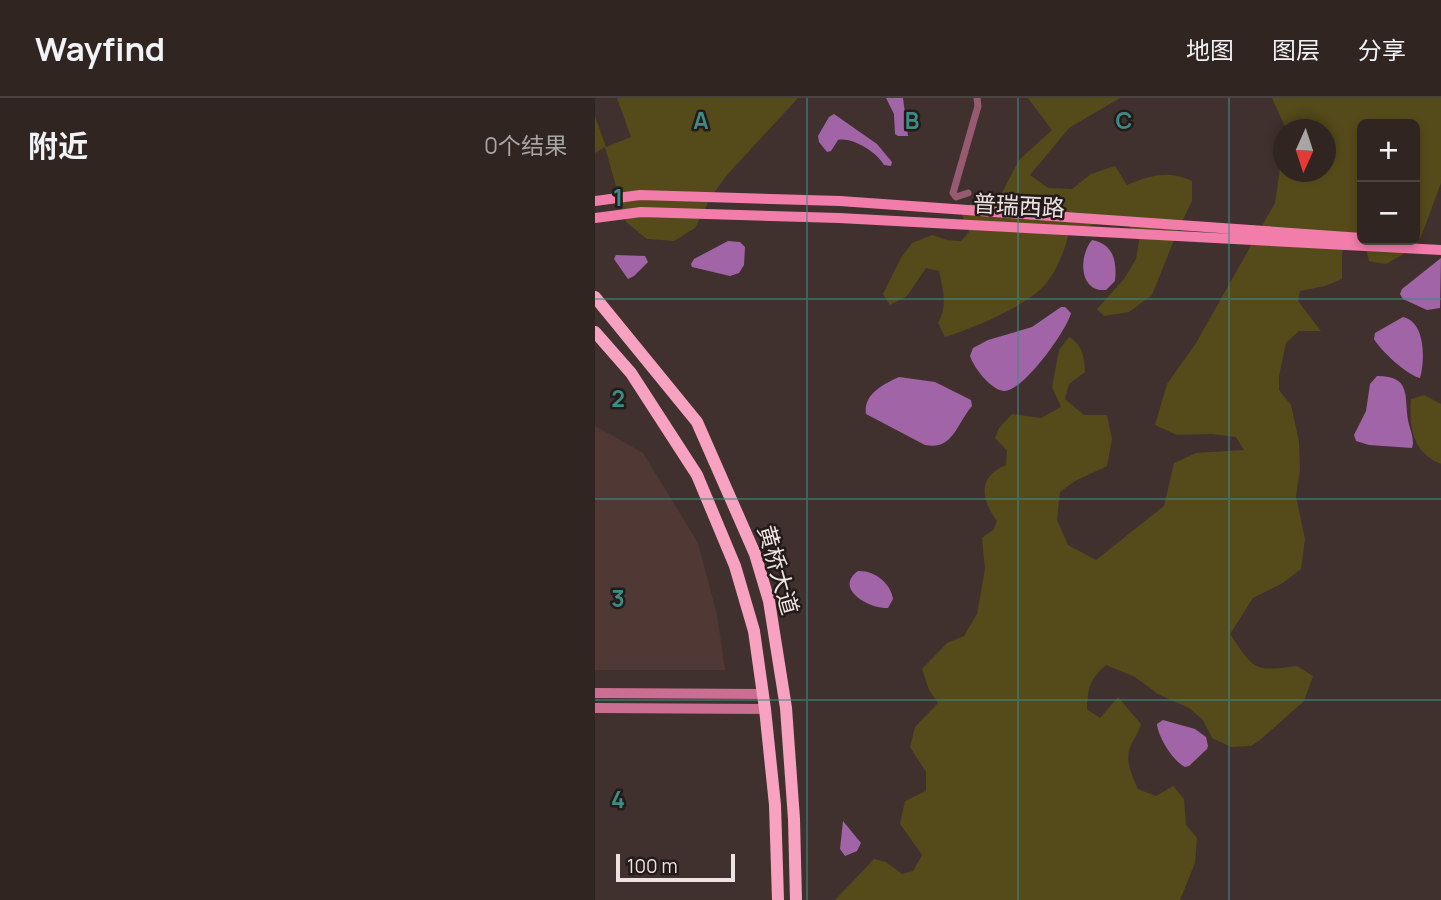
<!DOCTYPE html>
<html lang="zh">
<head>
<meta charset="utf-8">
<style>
  :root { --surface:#312522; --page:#392d2a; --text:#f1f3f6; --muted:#a8a5a5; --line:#4c4240 }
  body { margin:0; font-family:Manrope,"Noto Sans SC",sans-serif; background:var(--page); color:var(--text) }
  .controls { position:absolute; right:21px; top:21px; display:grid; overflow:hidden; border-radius:10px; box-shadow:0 4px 10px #0003 }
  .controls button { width:63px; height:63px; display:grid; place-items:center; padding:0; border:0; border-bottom:2px solid var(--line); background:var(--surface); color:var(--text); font:35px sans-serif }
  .compass { position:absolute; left:678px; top:21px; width:63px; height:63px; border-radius:50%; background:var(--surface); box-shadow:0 4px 10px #0003; rotate:183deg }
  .scale { position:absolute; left:21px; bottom:18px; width:119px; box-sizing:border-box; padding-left:7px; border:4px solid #eee3e1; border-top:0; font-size:19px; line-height:24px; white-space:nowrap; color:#eee3e1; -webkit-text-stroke:5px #221b19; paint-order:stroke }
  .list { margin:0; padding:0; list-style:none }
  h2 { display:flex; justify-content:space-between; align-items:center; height:91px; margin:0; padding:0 28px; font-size:30px }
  h2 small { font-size:23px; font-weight:400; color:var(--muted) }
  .map { position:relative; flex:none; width:846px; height:802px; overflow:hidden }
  header { display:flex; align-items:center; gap:42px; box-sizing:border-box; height:98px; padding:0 35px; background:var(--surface); border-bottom:2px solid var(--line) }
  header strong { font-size:33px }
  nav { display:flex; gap:38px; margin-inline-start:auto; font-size:24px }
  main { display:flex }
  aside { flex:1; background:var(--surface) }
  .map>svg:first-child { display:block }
</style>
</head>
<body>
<header>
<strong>Wayfind</strong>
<nav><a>地图</a><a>图层</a><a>分享</a></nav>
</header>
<main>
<aside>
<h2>附近<small>0个结果</small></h2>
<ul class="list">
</ul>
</aside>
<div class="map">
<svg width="846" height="802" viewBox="0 0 846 802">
  <rect width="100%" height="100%" fill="#41312e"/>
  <path fill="#503934" d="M0 328 48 355 103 445 122 517 130 572H0Z"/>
  <path fill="#544a1a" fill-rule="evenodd" d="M22 0H203L132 77 116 99 100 130 79 143 52 141 31 124 10 49 0 55V18L11 49 36 39Z
    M433 0H525L474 30 435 77 453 90 477 91 496 76 520 68 532 87C557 77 572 72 597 83V103L583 132 557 197 534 214 509 218 502 211 529 181 541 161 545 138C525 115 499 126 474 135 469 156 458 183 440 196 414 215 380 229 350 239L343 225C353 208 348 192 344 173L331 170 312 198 295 207 288 196 306 160 317 145 337 137 352 142 366 143 374 134 365 111 379 105 400 108 424 62 457 32Z
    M677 0H846V85L826 139 817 151 791 166 774 163 770 146 752 141 747 155V181L730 188 705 193 703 203 726 233H704L691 245 684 278V292L696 307 704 344 705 372 701 398 710 441 706 471 688 485 658 500 635 536C659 572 659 574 702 568L718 578 709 603 665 642 656 648 636 649 617 640 608 622 594 610 563 596 540 579 511 567C494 582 493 590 492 611L505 620 523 599 546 626C544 634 540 639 536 647 529 661 537 678 543 691L561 698 578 688 589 701 591 727 602 740 600 765 585 802H240L279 761 291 764 307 776 318 773 327 757 305 726 310 703 331 693V674L315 649 320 629 343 605 334 592 327 571 352 545 369 538 382 516 390 471 387 440 399 431 402 423C386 401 382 379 411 367L412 352 400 340 404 330 417 316 446 320 466 309 457 289 464 252 474 239C488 247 489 259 490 274L474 286 470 301 489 317H512L517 341 512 368 480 383 465 394 462 422 473 447 501 462 569 408 579 365 601 355 649 352 641 339 617 336 582 337 560 327 572 286 601 245 680 105 688 51V74H730V32L691 31ZM767 26H820V142H767Z
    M829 297 846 306V366C817 354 814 329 816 301Z"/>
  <path fill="#a164a7" d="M291 0H308L313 38H303L300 36 299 16Z
    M239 16 282 46 297 64 296 68 289 67C282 54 257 39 243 42L236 53 232 54 224 44 223 38 234 19Z
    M497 142C519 146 522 164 520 183L511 192C483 194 484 157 497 142Z
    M133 143 145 144 150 149 149 167 144 175 135 178 97 169 96 166 99 161Z
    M21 157 50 158 53 164 39 178 33 181 19 161Z
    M846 160 845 210 832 212 808 201 805 196 807 191Z
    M466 209H470L476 215C472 232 428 294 409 293 396 292 379 270 375 258L378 250 393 242 437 229Z
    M808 219C831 224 830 263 825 280 812 277 786 253 779 241L780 235Z
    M782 278C817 278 809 299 813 322 815 332 820 342 817 350L774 347 761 343 759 337 771 313 775 286Z
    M304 279 340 284 376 302 377 308C362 325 358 353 330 347L271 316C268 296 289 286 304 279Z
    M263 473C279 472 296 485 298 501L293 510C275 511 238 491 263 473Z
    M568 622 600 631 611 639 613 648 612 651 594 668 590 669C578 663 563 639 562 626Z
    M248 723 266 745 262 753 250 758 245 751Z"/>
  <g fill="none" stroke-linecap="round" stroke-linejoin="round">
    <path stroke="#965b70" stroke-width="7" d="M373 95 361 99 358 95 383 8 382 0"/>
    <path stroke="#ca6f91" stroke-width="10" d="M0 595 168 596
      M0 610 170 611"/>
    <path stroke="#f37daa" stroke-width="10" d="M0 103 45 97 245 103 767 140
      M0 120 46 114 244 120 846 152"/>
    <path stroke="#f8a2c1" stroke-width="12" d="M0 199 102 324 160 456 174 503 191 610 199 721 201 802
      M0 234 36 275 102 377 140 468 159 533 170 611 180 707 183 802"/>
  </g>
  <path fill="none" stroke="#3c8c85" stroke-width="2" stroke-opacity="0.55" d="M212 0V802M423 0V802M634 0V802M0 201H846M0 401H846M0 602H846"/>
  <g text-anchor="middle" stroke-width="5" stroke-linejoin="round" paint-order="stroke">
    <g font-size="23" fill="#eee3e1" stroke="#221b19">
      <text transform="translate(424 108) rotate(3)" y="8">普瑞西路</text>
      <text transform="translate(183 472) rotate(74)" y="8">黄桥大道</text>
    </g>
  </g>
  <g font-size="23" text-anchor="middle" font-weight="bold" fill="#3c8c85" stroke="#221b19" stroke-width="5" stroke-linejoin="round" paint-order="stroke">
    <text x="106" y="31">A</text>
    <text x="317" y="31">B</text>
    <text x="529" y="31">C</text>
    <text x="23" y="108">1</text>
    <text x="23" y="309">2</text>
    <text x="23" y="509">3</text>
    <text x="23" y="710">4</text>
  </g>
</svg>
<div class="controls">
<button>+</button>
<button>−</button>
</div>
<svg class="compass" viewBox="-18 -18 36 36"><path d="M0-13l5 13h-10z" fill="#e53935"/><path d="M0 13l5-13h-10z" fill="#a8a5a5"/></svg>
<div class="scale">100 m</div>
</div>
</main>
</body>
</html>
